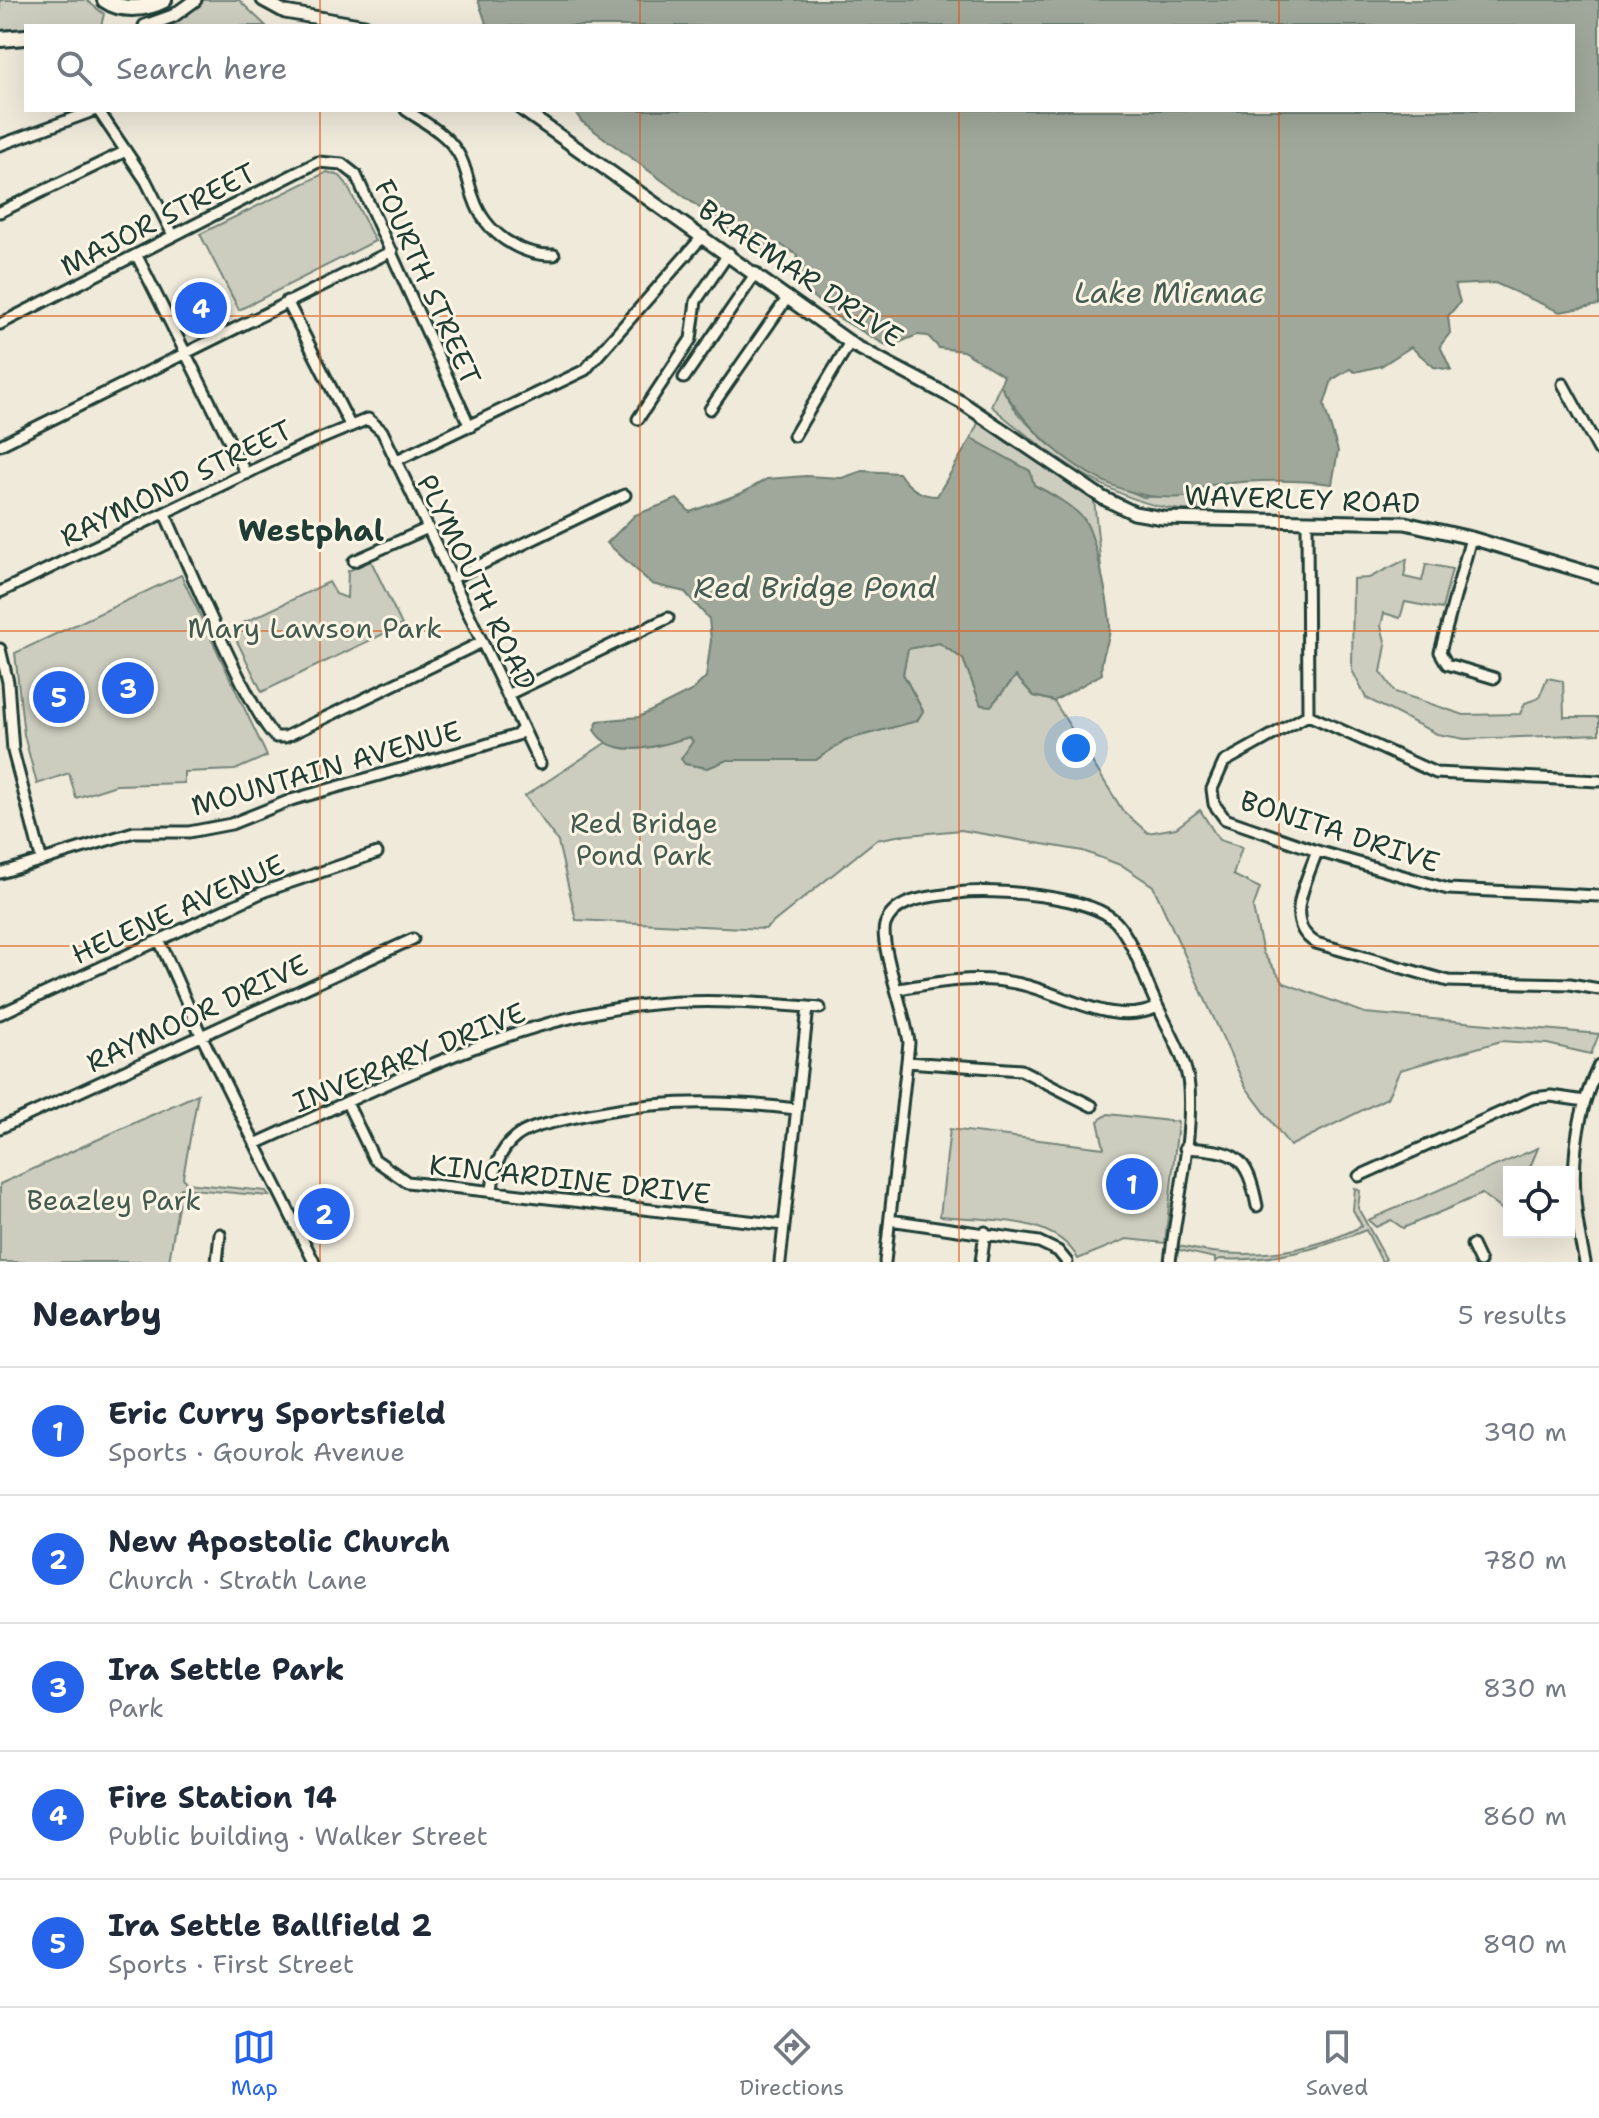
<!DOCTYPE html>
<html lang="en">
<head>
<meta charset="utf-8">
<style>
  :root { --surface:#fff; --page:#f6f6f7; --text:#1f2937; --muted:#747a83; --line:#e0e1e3; --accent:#2563eb }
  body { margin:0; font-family:"Shantell Sans",sans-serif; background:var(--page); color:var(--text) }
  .controls { position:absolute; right:24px; bottom:24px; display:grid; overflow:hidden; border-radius:0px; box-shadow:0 8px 32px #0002 }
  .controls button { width:72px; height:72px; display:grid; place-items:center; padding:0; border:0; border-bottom:2px solid var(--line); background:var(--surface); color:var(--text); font:40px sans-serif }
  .you { position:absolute; left:1076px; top:748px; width:28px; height:28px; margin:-20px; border:6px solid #fff; border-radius:50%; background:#1a73e8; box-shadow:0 0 0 12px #1a73e833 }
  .badge { display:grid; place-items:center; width:52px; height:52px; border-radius:50%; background:var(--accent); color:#fff; font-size:26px; font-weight:700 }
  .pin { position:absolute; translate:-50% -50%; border:4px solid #fff; box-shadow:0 2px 8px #0006 }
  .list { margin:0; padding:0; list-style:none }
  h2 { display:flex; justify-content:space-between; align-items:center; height:104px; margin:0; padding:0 32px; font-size:34px }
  h2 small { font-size:26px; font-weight:400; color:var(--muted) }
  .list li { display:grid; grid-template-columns:52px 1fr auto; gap:24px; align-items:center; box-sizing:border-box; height:128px; padding:0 32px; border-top:2px solid var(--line) }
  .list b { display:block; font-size:30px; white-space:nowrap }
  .list p { margin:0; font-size:26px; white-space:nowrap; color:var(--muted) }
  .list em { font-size:26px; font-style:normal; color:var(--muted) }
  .icon { flex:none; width:44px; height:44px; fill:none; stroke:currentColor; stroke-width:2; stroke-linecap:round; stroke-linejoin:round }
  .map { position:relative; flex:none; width:1599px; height:1262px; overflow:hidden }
  .search { position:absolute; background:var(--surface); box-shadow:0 8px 32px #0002; left:24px; right:24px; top:24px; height:88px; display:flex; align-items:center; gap:20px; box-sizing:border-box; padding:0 28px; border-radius:0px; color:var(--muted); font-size:30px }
  .sheet { height:744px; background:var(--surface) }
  nav { display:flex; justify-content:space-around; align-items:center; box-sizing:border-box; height:112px; border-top:2px solid var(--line); background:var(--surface); font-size:22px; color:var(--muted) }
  nav a { display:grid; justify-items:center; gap:4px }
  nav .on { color:var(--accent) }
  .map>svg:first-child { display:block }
</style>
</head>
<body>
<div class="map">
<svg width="1599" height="1262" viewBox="0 0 1599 1262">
  <rect width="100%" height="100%" fill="#efeada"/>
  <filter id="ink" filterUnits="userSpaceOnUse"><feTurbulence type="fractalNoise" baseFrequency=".0125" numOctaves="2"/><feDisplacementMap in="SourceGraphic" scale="16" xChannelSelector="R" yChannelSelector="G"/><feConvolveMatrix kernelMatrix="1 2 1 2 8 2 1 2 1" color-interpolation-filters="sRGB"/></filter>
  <g filter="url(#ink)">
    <path fill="#cccdbf" stroke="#76857a" stroke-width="2" d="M0 0H86L104 14 101 26H26V32L0 33Z
      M204 0H239L266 26H168Z
      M327 172 340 176 346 183 375 241 239 310 200 234Z
      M1000 385 1018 414 1047 443 1088 473 1143 497 1198 496V510C1126 514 1045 452 991 406Z
      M979 421 1094 499 1102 577 1085 520 1056 497 1034 485 1030 471 971 438Z
      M1407 559 1404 577 1422 581 1426 564 1452 569 1442 609 1405 602 1400 618 1384 613 1381 626 1386 645 1381 672 1395 692 1464 715 1520 714 1525 703 1539 698 1547 678 1563 681 1564 717H1599V734L1465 739 1437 734 1366 698 1352 670 1353 579 1369 578Z
      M371 561 402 625 262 692 231 629 329 582 336 594 347 598 348 571Z
      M181 575 267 756 235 770 184 772V783L116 785 76 798 69 773 37 784 24 735 15 653Z
      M939 643 963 659 981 705H991L1016 676 1034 696 1054 701 1123 811 1148 833 1176 828 1200 810 1219 840 1242 847 1233 875 1260 888 1253 908 1263 953 1284 983 1365 1013 1599 1034 1591 1054 1547 1044 1501 1041 1400 1070 1387 1098 1290 1146 1245 1086 1153 886 1123 866 1083 851 961 830 897 836 876 840 765 929 576 920 558 842 525 796 607 742C630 757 665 744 689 737L693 740 685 764 708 768 727 760H816L845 740 917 721 923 711 903 674 907 649Z
      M198 1094 183 1177 186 1183 266 1191 269 1196 181 1188 169 1262H0V1184Z
      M1108 1114 1178 1122 1165 1243 1127 1239 1078 1259C1054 1214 984 1221 940 1216L950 1129 1104 1148 1098 1121Z
      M1538 1148 1528 1172H1509V1215L1482 1194 1403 1228 1391 1220 1376 1227 1368 1220Z
      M1355 1188 1360 1191 1358 1208 1386 1259 1382 1262 1366 1230C1319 1249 1271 1262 1220 1259L1215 1262V1258L1179 1250V1246C1241 1261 1305 1255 1362 1226L1353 1210Z"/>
    <path fill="#9fa89a" stroke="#6c7d71" stroke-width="2" d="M478 0H1599V305L1560 312 1495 283 1455 285 1460 302 1448 316 1450 333 1440 346 1451 370 1434 367 1411 347 1381 366 1355 372 1350 369 1332 380 1324 405 1338 451 1332 484C1292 479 1252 480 1211 485 1201 486 1194 496 1184 497 1108 504 1038 446 1000 385L1004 376 963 351 939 348 928 336 917 335 889 347 837 317 797 283V255L781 245 767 253 753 247 581 121 574 110H1573V26H487Z
      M971 438 1030 471 1034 485C1048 492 1077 508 1085 521 1096 538 1109 604 1110 625 1111 643 1099 655 1102 674L1054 701 1034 696 1016 676 991 706 981 705 963 659 939 643 908 649 903 674 923 711 917 721 845 740 816 760H727L708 768 685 764 681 759 693 741 689 737C661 745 613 762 594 730L598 721 639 717 693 690 706 677 711 640 709 619 685 592 652 584 607 543 635 515 677 499 690 512 742 493 767 479 806 476 842 478 862 471 899 473C908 487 920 496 937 496Z"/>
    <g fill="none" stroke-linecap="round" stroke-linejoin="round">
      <g stroke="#1f3d34" stroke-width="15">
        <path id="minor" d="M98 110 146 181 173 235
          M406 110C425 123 446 133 458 153 467 167 468 184 474 199 485 233 520 256 554 255
          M0 145 96 110
          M0 212 126 151
          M137 256 246 474
          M287 301 350 425
          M0 324 318 162 342 164 356 175 470 427
          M684 378 756 273
          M1563 384 1599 450
          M710 409 788 297
          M638 419 691 339 696 301 729 253
          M794 436 850 342
          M0 445 392 251
          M395 461 585 370 703 236
          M165 514C182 551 253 721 276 737H285L480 643
          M1307 522 1308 715 1436 773 1599 781
          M1471 538 1440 652 1447 664 1494 678
          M354 561 426 529
          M451 579 625 495
          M0 592 301 447 368 419 382 431 540 764
          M0 649 8 682 13 751 41 858
          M507 695 668 618
          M1308 715 1224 762 1212 789 1214 804 1225 819 1317 851 1448 889 1599 896
          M1317 851C1307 881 1282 923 1316 943L1448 981 1570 984 1599 989
          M0 873 134 832H189L231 824 291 800 482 746 517 735 521 730
          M160 942 201 1035 314 1262
          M899 989C937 982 977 975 1015 983 1061 991 1111 1029 1158 1007
          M0 1014 265 891 377 853
          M907 1062 1021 1070 1092 1106
          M347 1103 374 1159 407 1182 783 1225
          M0 1128 413 939
          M255 1144C379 1089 507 1019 644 1005 704 998 761 1003 820 1008
          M1185 1148C1236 1151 1247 1154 1257 1206
          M1359 1176 1533 1098 1551 1096 1585 1101
          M492 1191C494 1170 498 1151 516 1137 529 1127 547 1124 563 1120 641 1100 715 1099 796 1109
          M890 1220 1039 1242 1058 1251 1067 1262
          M1472 1245 1480 1262
          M217 1262 220 1234
          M780 1262 808 1007
          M885 1262 909 1043C906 1014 879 945 885 925 895 897 933 897 958 893 992 888 1093 896 1116 922 1134 942 1144 978 1156 1003 1168 1029 1187 1059 1189 1087 1193 1142 1176 1207 1170 1262
          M981 1262 985 1232
          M1585 1262C1569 1196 1569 1128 1599 1065"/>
      </g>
      <g stroke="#1f3d34" stroke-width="17">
        <path id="major" d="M263 0 285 12 365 26
          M145 26 173 16 195 0
          M523 110 855 346 961 402 1103 498 1134 513 1163 518 1405 523 1471 538 1599 576"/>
      </g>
      <g stroke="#1f3d34" stroke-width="20">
        <path id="highway" d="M105 0C122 12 147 9 164 0
          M0 39 26 37"/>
      </g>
      <use href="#minor" stroke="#fcf5e5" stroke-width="9"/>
      <use href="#major" stroke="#fcf5e5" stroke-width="11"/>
      <use href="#highway" stroke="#fcf5e5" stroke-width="14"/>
    </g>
  </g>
  <path fill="none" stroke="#de580e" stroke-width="2" stroke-opacity="0.55" d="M320 0V26M640 0V26M959 0V26M1279 0V26M320 110V1262M640 110V1262M959 110V1262M1279 110V1262M0 316H1599M0 631H1599M0 946H1599"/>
  <g text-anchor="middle" stroke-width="6" stroke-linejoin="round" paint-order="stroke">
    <g font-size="28" fill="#1f3d34" stroke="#fcf5e5">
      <text transform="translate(158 219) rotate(-27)" y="10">MAJOR STREET</text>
      <text transform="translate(801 273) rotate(34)" y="10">BRAEMAR DRIVE</text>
      <text transform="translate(428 282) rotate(66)" y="10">FOURTH STREET</text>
      <text transform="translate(176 483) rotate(-26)" y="10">RAYMOND STREET</text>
      <text transform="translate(1302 499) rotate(2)" y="10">WAVERLEY ROAD</text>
      <text transform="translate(477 582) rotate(64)" y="10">PLYMOUTH ROAD</text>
      <text transform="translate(326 768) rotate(-16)" y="10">MOUNTAIN AVENUE</text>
      <text transform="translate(1340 831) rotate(18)" y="10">BONITA DRIVE</text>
      <text transform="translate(178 909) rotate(-24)" y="10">HELENE AVENUE</text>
      <text transform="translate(197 1013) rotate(-25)" y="10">RAYMOOR DRIVE</text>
      <text transform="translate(409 1057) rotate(-22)" y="10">INVERARY DRIVE</text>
      <text transform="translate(570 1179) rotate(6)" y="10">KINCARDINE DRIVE</text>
    </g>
    <g font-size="28" fill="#425a50" stroke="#fcf5e5">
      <text x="315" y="638">Mary Lawson Park</text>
      <text x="644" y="833">Red Bridge<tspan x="644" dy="32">Pond Park</tspan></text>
      <text x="114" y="1210">Beazley Park</text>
    </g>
    <g font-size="30" font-style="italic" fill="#455d53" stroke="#fcf5e5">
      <text x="1169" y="303">Lake Micmac</text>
      <text x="815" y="598">Red Bridge Pond</text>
    </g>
    <g font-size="30" font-weight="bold" fill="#1f3d34" stroke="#fcf5e5">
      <text x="311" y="541">Westphal</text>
    </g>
  </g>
</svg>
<div class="controls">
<button><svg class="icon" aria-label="locate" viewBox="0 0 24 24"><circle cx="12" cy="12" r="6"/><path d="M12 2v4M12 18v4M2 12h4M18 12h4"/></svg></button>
</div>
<div class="you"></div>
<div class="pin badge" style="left:1132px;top:1184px">1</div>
<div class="pin badge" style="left:324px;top:1214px">2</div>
<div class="pin badge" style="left:128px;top:688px">3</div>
<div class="pin badge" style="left:201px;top:308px">4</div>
<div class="pin badge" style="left:59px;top:697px">5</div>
<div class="search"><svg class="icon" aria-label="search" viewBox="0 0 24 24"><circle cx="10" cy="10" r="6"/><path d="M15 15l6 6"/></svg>Search here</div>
</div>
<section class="sheet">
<h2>Nearby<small>5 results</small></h2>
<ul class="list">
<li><span class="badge">1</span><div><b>Eric Curry Sportsfield</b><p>Sports · Gourok Avenue</p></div><em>390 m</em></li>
<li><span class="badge">2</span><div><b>New Apostolic Church</b><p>Church · Strath Lane</p></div><em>780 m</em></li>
<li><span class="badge">3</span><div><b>Ira Settle Park</b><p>Park</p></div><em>830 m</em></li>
<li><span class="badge">4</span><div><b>Fire Station 14</b><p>Public building · Walker Street</p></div><em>860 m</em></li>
<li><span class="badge">5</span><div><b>Ira Settle Ballfield 2</b><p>Sports · First Street</p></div><em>890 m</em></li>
</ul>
</section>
<nav>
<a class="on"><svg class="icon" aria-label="map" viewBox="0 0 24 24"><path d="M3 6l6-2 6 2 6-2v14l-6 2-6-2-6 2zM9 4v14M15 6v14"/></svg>Map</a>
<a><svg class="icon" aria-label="directions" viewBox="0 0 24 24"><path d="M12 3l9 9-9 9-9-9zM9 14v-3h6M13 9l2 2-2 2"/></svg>Directions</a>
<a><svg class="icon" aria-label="saved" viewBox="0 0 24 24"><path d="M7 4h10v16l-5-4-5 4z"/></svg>Saved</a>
</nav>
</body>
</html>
